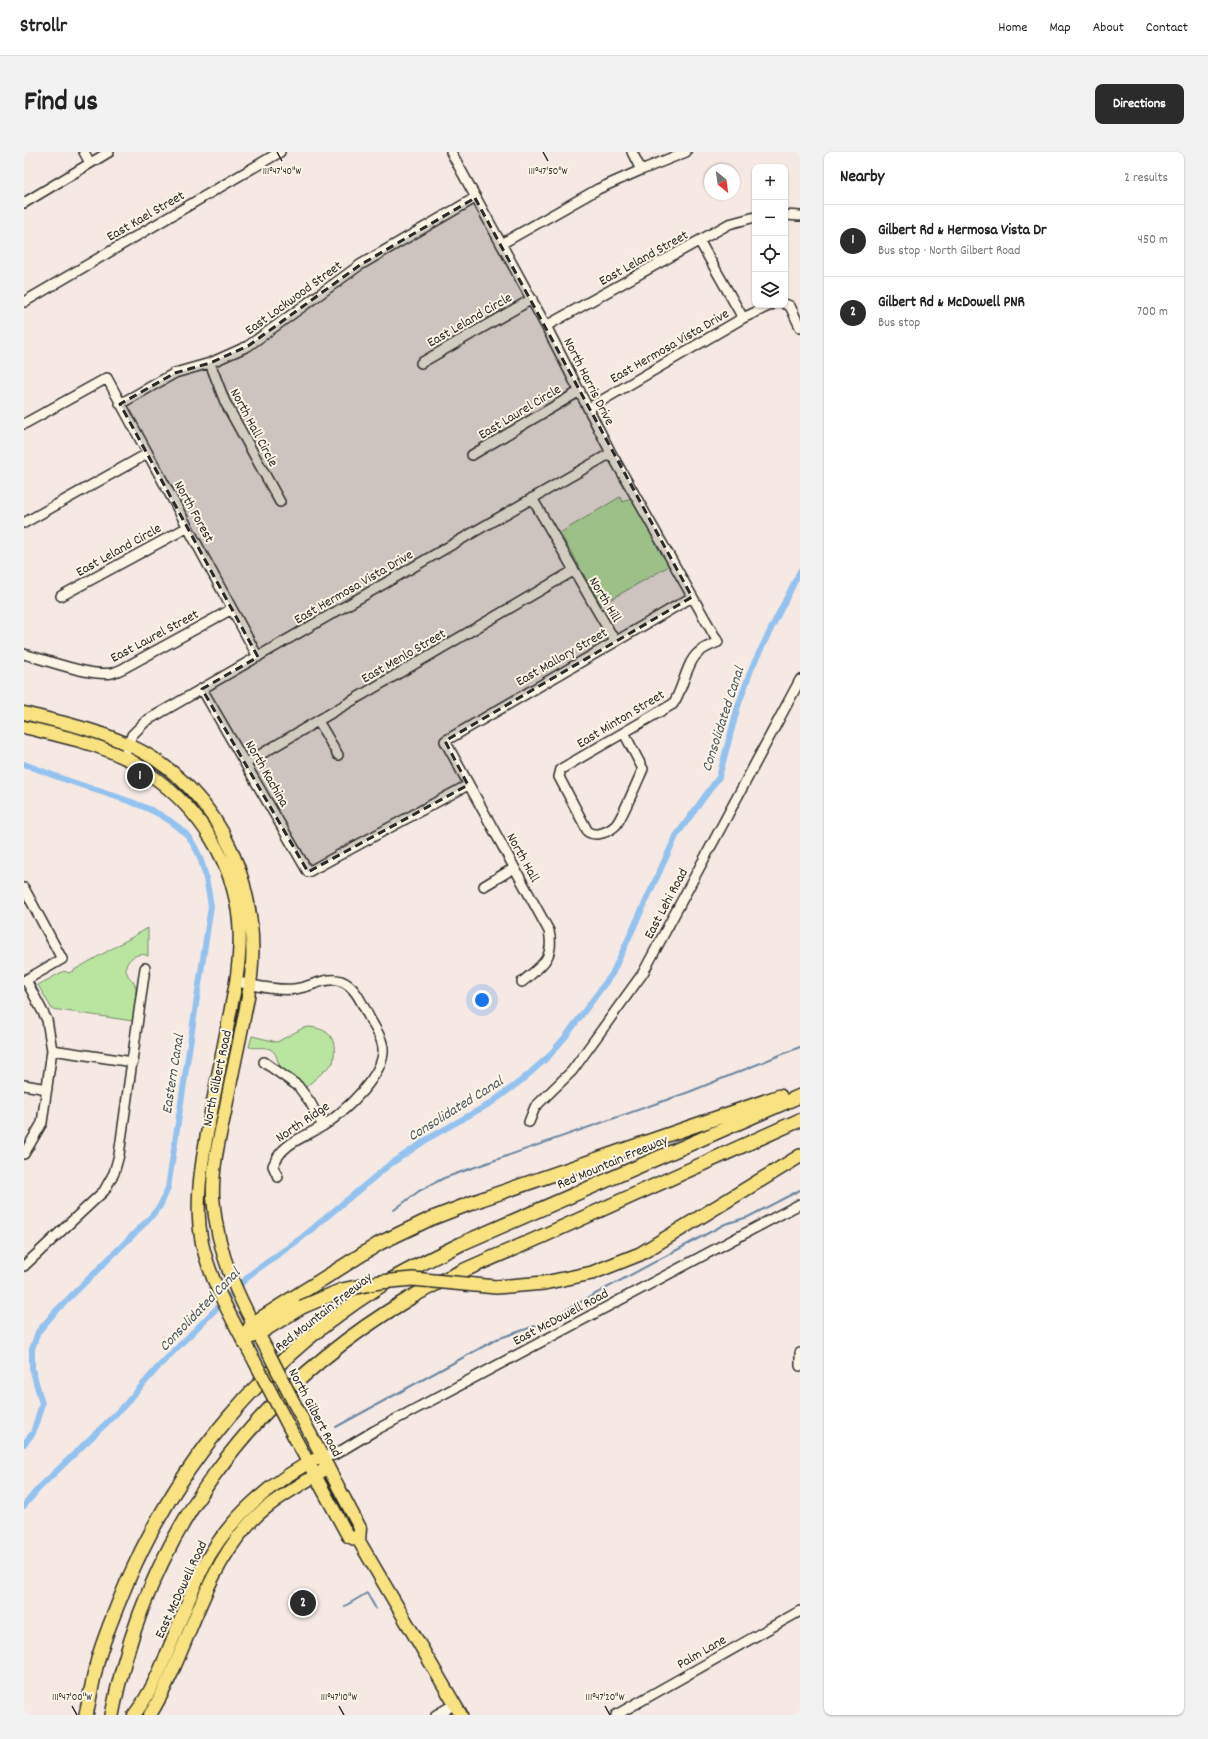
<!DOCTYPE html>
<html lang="en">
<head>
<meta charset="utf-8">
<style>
  :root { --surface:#fff; --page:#f2f2f2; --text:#222; --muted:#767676; --line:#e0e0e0; --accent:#2b2b2b }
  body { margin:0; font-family:Dekko,sans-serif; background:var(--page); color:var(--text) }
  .controls { position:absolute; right:12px; top:12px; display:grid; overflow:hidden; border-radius:8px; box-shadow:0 1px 3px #0004 }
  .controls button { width:36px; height:36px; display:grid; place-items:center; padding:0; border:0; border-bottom:1px solid var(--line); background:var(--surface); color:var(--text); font:20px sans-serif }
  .compass { position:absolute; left:680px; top:12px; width:36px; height:36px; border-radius:50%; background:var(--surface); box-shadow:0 1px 3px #0004; rotate:151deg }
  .you { position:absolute; left:458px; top:848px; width:14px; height:14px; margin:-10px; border:3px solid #fff; border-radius:50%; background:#1a73e8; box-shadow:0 0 0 6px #1a73e833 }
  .badge { display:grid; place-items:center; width:26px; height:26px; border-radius:50%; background:var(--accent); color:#fff; font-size:13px; font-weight:700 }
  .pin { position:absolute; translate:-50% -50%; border:2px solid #fff; box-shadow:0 1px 4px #0006 }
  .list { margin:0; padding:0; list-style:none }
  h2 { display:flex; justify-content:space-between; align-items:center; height:52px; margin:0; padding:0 16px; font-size:17px }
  h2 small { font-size:13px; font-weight:400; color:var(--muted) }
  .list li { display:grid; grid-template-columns:26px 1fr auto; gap:12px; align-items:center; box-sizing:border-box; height:72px; padding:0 16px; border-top:1px solid var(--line) }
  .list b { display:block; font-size:15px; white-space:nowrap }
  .list p { margin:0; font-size:13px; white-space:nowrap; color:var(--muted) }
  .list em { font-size:13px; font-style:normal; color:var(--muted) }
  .icon { flex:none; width:22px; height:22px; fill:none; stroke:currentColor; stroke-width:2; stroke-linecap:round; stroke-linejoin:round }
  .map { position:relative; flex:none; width:776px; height:1563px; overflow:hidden; border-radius:8px }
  header { display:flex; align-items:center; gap:24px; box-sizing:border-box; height:56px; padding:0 20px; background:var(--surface); border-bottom:1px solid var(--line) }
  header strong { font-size:19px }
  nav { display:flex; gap:22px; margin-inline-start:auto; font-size:14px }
  .intro { display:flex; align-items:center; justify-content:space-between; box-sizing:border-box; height:96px; padding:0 24px }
  h1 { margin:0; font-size:28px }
  .button { padding:10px 18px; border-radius:8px; background:var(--accent); color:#fff; font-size:14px; font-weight:700 }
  main { display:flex; gap:24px; padding:0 24px }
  aside { flex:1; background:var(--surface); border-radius:8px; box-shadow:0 1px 3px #0004 }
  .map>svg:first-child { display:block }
</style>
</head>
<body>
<header>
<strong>Strollr</strong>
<nav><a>Home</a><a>Map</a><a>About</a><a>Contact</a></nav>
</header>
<div class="intro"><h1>Find us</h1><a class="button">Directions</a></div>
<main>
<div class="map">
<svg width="776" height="1563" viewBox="0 0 776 1563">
  <rect width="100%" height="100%" fill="#f6e9e4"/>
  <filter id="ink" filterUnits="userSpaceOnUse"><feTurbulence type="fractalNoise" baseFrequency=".025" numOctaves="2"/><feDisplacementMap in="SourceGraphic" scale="8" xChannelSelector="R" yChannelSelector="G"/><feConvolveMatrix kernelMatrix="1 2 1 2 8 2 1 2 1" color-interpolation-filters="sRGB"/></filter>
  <g filter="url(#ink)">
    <path fill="#bae5a1" stroke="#728866" d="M596 345 599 350 608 345 645 414 577 453 536 381Z
      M124 776V804C115 799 101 807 102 818 103 826 112 829 112 838 112 848 110 859 109 869L28 857 14 833 40 819 45 821Z
      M285 875C309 877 313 890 309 911L282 935C274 929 264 923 257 915 252 909 254 901 246 897 239 894 232 897 225 895L228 884 253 890 279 876Z"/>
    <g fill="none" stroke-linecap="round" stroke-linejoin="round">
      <path stroke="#6a86a1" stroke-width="2" d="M370 1058 395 1039 420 1026 665 940 776 895
        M312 1275 473 1187 514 1173 701 1072 724 1065 776 1038
        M321 1454 343 1441 352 1457"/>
      <path stroke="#94c2ef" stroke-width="6" d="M0 612C22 621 44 629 66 636 100 648 136 656 162 682 179 701 183 730 187 754L144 1036 136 1054 125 1067 31 1160 14 1180 8 1197V1216L18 1252 9 1281 0 1292
        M0 1354 14 1337 100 1254 135 1214 228 1121 276 1087 365 1013 405 986 467 951 498 928 524 905 542 884 588 822 652 684 695 625 714 554 728 515 776 419"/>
      <g stroke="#2b2b2b" stroke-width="12">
        <path id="minor" d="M60 0 66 11
          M427 0 522 174 587 301 694 490C687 493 679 496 674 501 662 511 659 538 649 552L537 617 535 625 564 680C572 685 585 680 592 673 598 666 614 628 619 617L600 581
          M608 0 617 18
          M0 51 85 0
          M761 63 776 64
          M676 90 719 166
          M477 92 574 37 617 18 662 0
          M0 150 256 0
          M761 152 766 154 776 175
          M522 174 705 72 731 65
          M186 211 201 250 256 350
          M397 211 508 147
          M96 252 151 221 186 211 224 194 336 113 451 46
          M565 256 719 166 747 153
          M0 272 83 226 234 505
          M448 303 556 239
          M508 346 591 489
          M0 371 123 302
          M37 444 164 375
          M0 502C21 508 68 525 88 521 92 520 96 518 100 516L208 457
          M178 537 284 720 444 633
          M294 569 314 603
          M100 605 108 583 122 569 587 301
          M222 611 549 419
          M460 734 490 716
          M0 736 38 807 0 829
          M212 830C231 833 251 839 270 837 285 836 302 824 317 829 332 834 339 854 346 867 350 874 356 883 358 891 367 918 318 963 297 975 277 987 258 991 249 1014L254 1025
          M498 830C517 814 531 807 525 779L421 589 668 445
          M28 898 109 910
          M240 910 274 934 286 950 299 974
          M0 933 23 937
          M505 970 511 955 548 919 619 821 776 528
          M0 1002 18 971 28 898 23 868 2 828
          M0 1114 80 1039 90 1021 95 1003 121 816
          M776 1201V1214
          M298 1304 310 1303 350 1279 776 1052
          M412 1563 431 1552
          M592 1563 776 1459"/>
      </g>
      <g stroke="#2b2b2b" stroke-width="15">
        <path id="major" d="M0 561C35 570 72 577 105 593 200 637 243 744 224 845 217 883 208 921 201 960 195 987 188 1016 189 1045 193 1104 215 1147 243 1198
          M0 575C33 583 68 590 99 605 109 609 119 616 127 623 176 658 209 709 215 769 217 790 215 810 212 830 204 872 196 914 188 955 180 999 169 1046 178 1091 187 1132 211 1172 231 1210
          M270 1251 336 1376 335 1389
          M266 1277 324 1384 335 1389 437 1563
          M110 1563C128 1540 139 1511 150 1484 159 1462 168 1439 178 1417 203 1367 248 1328 298 1304
          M126 1563C163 1503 176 1427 223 1374 245 1348 277 1334 304 1315"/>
      </g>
      <g stroke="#2b2b2b" stroke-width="16">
        <path id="highway" d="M520 1131 568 1121 616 1102 776 1004
          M219 1188 228 1172 256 1154 356 1091 406 1067 458 1047 756 944
          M219 1188 234 1182 278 1155
          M62 1563C66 1545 69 1526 74 1507 82 1480 93 1454 104 1428 156 1308 240 1209 350 1138 378 1120 409 1106 439 1091L776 944
          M88 1563C122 1383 229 1239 386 1146 432 1119 482 1101 530 1079 612 1042 694 1005 776 968"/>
      </g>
      <use href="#minor" stroke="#fcf5e5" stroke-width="9"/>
      <use href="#major" stroke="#f8e281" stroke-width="12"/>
      <use href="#highway" stroke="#f8e281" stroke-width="13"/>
      <g stroke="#2b2b2b" stroke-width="15" stroke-linecap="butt">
        <path id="major-bridge" d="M243 1198 270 1251
          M231 1210 266 1277"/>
      </g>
      <g stroke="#2b2b2b" stroke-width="16" stroke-linecap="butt">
        <path id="highway-bridge" d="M278 1155 318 1138 356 1130 389 1127 472 1135 520 1131"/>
      </g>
      <use href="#major-bridge" stroke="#f8e281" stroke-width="12"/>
      <use href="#highway-bridge" stroke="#f8e281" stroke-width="13"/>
    </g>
  </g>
  <path fill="#2b2b2b" fill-opacity="0.2" stroke="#2b2b2b" stroke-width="3" stroke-dasharray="8 5" stroke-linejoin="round" d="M451 46 668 445 421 589 444 633 284 720 178 537 234 505 96 252 151 221 186 211 224 194 336 113Z"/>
  <path fill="none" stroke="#2b2b2b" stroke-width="1.5" d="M253 0 258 9M519 0 524 9M48 1554 53 1563M315 1554 320 1563M581 1554 586 1563"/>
  <g text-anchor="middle" stroke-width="4" stroke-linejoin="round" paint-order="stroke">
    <g font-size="14" fill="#2b2b2b" stroke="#fcf5e5">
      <text transform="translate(121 63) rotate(-30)" y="5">East Kael Street</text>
      <text transform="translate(619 105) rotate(-29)" y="5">East Leland Street</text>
      <text transform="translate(269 145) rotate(-36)" y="5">East Lockwood Street</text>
      <text transform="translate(445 167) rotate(-30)" y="5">East Leland Circle</text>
      <text transform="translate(645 193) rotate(-30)" y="5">East Hermosa Vista Drive</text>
      <text transform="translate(566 229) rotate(63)" y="5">North Harris Drive</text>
      <text transform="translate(495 259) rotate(-31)" y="5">East Laurel Circle</text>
      <text transform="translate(231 275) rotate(62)" y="5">North Hall Circle</text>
      <text transform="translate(171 359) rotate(61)" y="5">North Forest</text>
      <text transform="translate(94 397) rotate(-29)" y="5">East Leland Circle</text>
      <text transform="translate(329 434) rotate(-30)" y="5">East Hermosa Vista Drive</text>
      <text transform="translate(582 447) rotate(59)" y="5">North Hill</text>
      <text transform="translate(130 483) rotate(-28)" y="5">East Laurel Street</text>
      <text transform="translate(379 503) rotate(-30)" y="5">East Menlo Street</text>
      <text transform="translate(537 504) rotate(-30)" y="5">East Mallory Street</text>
      <text transform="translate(596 566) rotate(-31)" y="5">East Minton Street</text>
      <text transform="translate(244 621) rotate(60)" y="5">North Kachina</text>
      <text transform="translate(500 705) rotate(61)" y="5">North Hall</text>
      <text transform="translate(641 751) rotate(-62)" y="5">East Lehi Road</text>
      <text transform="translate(192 926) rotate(-78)" y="5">North Gilbert Road</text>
      <text transform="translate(278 969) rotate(-34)" y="5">North Ridge</text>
      <text transform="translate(588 1009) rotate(-23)" y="5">Red Mountain Freeway</text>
      <text transform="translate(299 1159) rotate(-38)" y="5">Red Mountain Freeway</text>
      <text transform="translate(536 1164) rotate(-28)" y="5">East McDowell Road</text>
      <text transform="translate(292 1260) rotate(62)" y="5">North Gilbert Road</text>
      <text transform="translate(156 1437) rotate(-65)" y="5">East McDowell Road</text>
      <text transform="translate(677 1499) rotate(-30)" y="5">Palm Lane</text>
    </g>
    <g font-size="15" font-style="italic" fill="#4a5866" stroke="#fcf5e5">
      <text transform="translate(698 567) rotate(-72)" y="5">Consolidated Canal</text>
      <text transform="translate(148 922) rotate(-81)" y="5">Eastern Canal</text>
      <text transform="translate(431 956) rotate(-32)" y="5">Consolidated Canal</text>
      <text transform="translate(175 1157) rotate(-46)" y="5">Consolidated Canal</text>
    </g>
  </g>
  <g font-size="10" text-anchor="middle" fill="#2b2b2b" stroke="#fcf5e5" stroke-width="4" stroke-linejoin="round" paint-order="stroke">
    <text x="258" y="22">111°47'40"W</text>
    <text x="524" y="22">111°47'50"W</text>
    <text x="48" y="1548">111°47'00"W</text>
    <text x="315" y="1548">111°47'10"W</text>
    <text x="581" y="1548">111°47'20"W</text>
  </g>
</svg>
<div class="controls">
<button>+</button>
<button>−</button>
<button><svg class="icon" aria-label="locate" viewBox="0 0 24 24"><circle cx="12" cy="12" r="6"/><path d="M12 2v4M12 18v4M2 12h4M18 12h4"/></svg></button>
<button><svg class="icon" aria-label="layers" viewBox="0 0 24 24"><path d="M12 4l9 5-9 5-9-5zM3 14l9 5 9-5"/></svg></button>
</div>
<svg class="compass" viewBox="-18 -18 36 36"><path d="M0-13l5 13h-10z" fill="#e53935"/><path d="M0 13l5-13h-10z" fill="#767676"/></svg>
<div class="you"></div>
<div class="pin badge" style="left:116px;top:624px">1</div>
<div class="pin badge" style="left:279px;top:1451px">2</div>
</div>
<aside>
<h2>Nearby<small>2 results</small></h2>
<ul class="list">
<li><span class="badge">1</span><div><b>Gilbert Rd &amp; Hermosa Vista Dr</b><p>Bus stop · North Gilbert Road</p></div><em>450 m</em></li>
<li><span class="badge">2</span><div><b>Gilbert Rd &amp; McDowell PNR</b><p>Bus stop</p></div><em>700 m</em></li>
</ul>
</aside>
</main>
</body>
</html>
